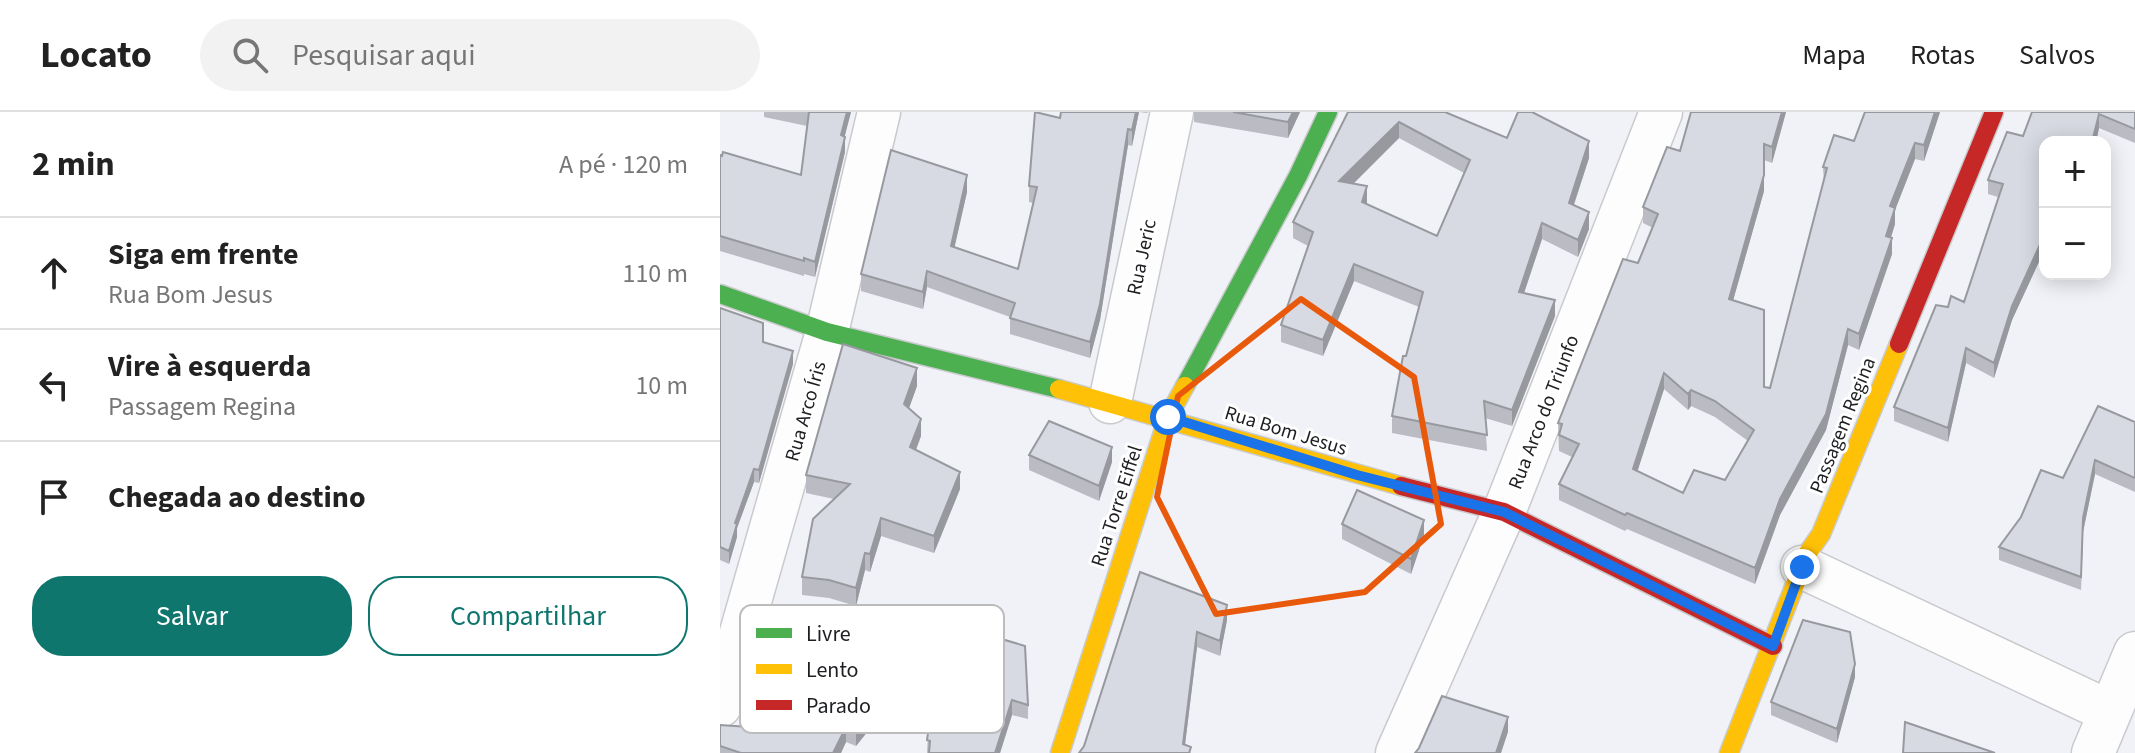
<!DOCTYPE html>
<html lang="pt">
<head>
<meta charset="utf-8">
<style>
  :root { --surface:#fff; --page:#f2f2f2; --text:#222; --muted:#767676; --line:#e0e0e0; --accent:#0f766e }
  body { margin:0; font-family:"Source Sans 3",sans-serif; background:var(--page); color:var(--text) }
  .controls { position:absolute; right:24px; top:24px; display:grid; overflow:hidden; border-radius:16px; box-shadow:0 4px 20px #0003 }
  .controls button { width:72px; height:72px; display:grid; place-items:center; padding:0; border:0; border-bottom:2px solid var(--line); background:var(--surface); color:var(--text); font:40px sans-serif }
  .stop { position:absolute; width:24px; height:24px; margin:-18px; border:6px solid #1a73e8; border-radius:50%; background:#fff }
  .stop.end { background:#1a73e8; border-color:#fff; box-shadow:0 2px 8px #0008 }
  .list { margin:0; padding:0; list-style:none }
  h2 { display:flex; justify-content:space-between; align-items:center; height:104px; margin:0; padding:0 32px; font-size:34px }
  h2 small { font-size:26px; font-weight:400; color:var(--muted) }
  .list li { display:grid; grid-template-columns:52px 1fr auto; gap:24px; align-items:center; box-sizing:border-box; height:112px; padding:0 32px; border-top:2px solid var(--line) }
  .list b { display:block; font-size:30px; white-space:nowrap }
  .list p { margin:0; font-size:26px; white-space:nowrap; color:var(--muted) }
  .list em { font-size:26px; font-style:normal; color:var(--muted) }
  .actions { display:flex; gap:16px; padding:24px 32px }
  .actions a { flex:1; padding:18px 0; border:2px solid var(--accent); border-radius:32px; text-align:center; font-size:28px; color:var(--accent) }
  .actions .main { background:var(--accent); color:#fff }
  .icon { flex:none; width:44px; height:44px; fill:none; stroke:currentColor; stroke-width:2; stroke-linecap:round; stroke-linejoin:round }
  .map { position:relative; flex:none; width:1415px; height:641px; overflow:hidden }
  header { display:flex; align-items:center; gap:48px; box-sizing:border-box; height:112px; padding:0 40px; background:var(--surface); border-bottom:2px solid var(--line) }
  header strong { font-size:38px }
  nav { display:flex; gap:44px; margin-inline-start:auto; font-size:28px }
  .search { width:560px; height:72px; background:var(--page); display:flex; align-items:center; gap:20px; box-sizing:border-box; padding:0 28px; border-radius:44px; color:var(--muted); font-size:30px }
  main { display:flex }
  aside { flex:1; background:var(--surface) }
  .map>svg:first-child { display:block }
</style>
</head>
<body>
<header>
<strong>Locato</strong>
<div class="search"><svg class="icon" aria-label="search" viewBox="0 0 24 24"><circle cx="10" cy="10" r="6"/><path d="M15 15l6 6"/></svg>Pesquisar aqui</div>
<nav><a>Mapa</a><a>Rotas</a><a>Salvos</a></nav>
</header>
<main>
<aside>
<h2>2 min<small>A pé · 120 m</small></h2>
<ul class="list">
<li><svg class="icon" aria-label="ahead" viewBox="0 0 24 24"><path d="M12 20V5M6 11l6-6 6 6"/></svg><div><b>Siga em frente</b><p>Rua Bom Jesus</p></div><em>110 m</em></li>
<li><svg class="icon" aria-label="left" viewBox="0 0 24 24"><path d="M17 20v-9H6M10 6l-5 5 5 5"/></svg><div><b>Vire à esquerda</b><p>Passagem Regina</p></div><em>10 m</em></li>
<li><svg class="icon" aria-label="arrive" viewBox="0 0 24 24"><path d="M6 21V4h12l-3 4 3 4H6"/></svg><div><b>Chegada ao destino</b></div></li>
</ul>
<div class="actions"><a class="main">Salvar</a><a>Compartilhar</a></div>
</aside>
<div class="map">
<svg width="1415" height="641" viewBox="0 0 1415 641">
  <rect width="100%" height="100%" fill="#f1f2f7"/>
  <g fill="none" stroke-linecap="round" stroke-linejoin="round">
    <g stroke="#c9cacd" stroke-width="45">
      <path id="street" d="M390 290 452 0
        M1082 455 1390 600
        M0 594 107 220 159 0
        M677 641 784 400 941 0
        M1373 641 1415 541"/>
    </g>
    <g stroke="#c9cacd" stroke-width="21">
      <path id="fast" d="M0 182 107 220 339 277
        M465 274 578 64 608 0"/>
    </g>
    <g stroke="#c9cacd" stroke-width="21">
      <path id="slow" d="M339 277 681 374
        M340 641 448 305 465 274
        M1009 641 1087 442 1101 422 1179 232"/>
    </g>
    <g stroke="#c9cacd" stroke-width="21">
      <path id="jam" d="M1179 232 1274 0
        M681 374 784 400 1053 534"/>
    </g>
    <use href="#street" stroke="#fdfdfe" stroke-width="42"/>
    <use href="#fast" stroke="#4caf50" stroke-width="18"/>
    <use href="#slow" stroke="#ffc107" stroke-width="18"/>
    <use href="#jam" stroke="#c62828" stroke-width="18"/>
  </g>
  <path fill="#babbc3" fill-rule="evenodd" d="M44 0H131L124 25 125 40 95 165 84 162V164L0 139V43L81 63 87 14 44 5Z
    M341 0H428L427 1 419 0 412 34 408 33 380 208 370 246 290 222V205L207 175 203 197 141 179V162L247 80 234 136 298 157 313 91 309 90V74L340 6Z
    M474 0H580L568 26 474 10Z
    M628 0 787 26 869 46 854 93 869 117 858 145 822 127 804 181 835 204 792 314 765 306 767 339 672 321V304L699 195 634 169 603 244 561 230V213L588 134 573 126V110ZM679 26 744 61 717 124 647 92 633 72Z
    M971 0H1066L1052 51 1044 48V79L1013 188 1044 275 1050 276 1104 71 1103 55 1134 29 1145 0H1220L1204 49 1195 47 1175 98V112L1171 126 1172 142 1139 238 1128 233 1106 318 1060 403 1035 472 907 417 905 419 839 388V372L852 345 839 339 838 311 918 151 933 116 923 111V95L960 39ZM944 277 968 298 971 294 995 305 1028 329 1005 368 963 381 917 360Z
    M1312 0H1415V31L1379 16 1376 30H1325V141H1323L1292 208 1274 266 1246 251 1228 330 1174 309V295L1228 195 1244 190 1278 85 1268 82V68L1303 24Z
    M0 196 73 252 39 371 34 370 17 416V425L9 452 0 448Z
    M197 274 189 296 201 324 196 338 240 377 214 441 161 424 150 460 145 458 136 494 109 486 82 483V465L114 387 86 381V363Z
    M1415 310V380L1375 362 1363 420 1361 478 1279 448V435L1343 366Z
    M309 343 392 350 379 389 309 358Z
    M622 412 704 423 691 462 622 427Z
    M420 460 507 508 500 544 477 535 465 632 471 641 364 634Z
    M160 534 308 593V607L292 603 280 641H207L208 622 156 602V609L136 634 126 630 121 641H0V613L61 617 143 588V582Z
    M1135 565 1117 631 1051 603V590Z"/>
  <path fill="#97999f" d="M127 0H131L121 39V23Z
    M416 0H419L412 34V18Z
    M573 0H580L568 26V10Z
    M1062 0H1066L1052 51V35Z
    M1215 0H1220L1204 49V33Z
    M1379 2V16L1376 30H1372Z
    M679 10V26L619 86V69Z
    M408 17V33L380 208 370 246V230Z
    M125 25V40L95 165V150Z
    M869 29V46L849 107V91Z
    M1195 31V47L1175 98V112L1166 140V124L1170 94Z
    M247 63V80L231 151V134Z
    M1044 63V79L1009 203V187Z
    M647 74V91L642 106V90Z
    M869 100V117L858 145V128Z
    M822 111V127L799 196V180Z
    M1172 126V142L1139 238V222Z
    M1323 126V141L1292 208 1274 266V251L1292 194Z
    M634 152V169L603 244V228Z
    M207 159V175L203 197V180Z
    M835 188V204L792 314V298Z
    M1128 217V233L1106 318 1060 403 1035 472V456L1060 387Z
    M1246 236V251L1228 330V316Z
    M73 239V252L39 371V358Z
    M197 256V274L184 310V292Z
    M944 261V277L913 373V357Z
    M971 278V294L968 298V282Z
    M201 307V324L190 353V335Z
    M392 335V350L379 389V374Z
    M1375 348V362L1363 420 1361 478 1363 406Z
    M34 357V370L17 416V425L9 452V439L15 411Z
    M240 360V377L214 441V424Z
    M161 406V424L150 460V442Z
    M704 408V423L691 462V447Z
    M145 441V458L136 494V476Z
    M507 493V508L500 544V529Z
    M477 520V535L464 641 463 632Z
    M1135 552V565L1117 631V617Z
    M292 588V603L280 641H275Z
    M156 594V609L136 634V618Z
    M788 605V620L781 641H776Z
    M126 615V630L121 641H113Z"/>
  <path fill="#d8dae3" stroke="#97999f" stroke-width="2" fill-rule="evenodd" d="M89 0H127L121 23 125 25 95 150 84 146V149L0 124V43L2 44 3 40 81 63Z
    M315 0 340 6 341 0H416L412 18 408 17 380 192 370 230 290 206 295 191 207 159 203 180 141 162 171 38 247 63 231 134 298 157 317 75 309 74Z
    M513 0H573L568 10Z
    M628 0H725L787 26 798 0H812L869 29 849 91 869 100 858 128 822 111 799 180 835 188 792 298 764 289 767 323 672 304 683 244H686L703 180 634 152 603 228 561 213 593 120 573 110ZM679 10 750 48 717 124 642 90 647 74 619 69Z
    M971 0H1062L1052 35 1044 32V63L1009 187 1044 198V275L1050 276 1107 56 1103 55 1114 23 1134 29 1145 0H1215L1204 33 1195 31 1170 94 1175 96 1166 124 1172 126 1139 222 1128 217 1106 302 1060 387 1035 456 907 401 905 403 839 372 859 332 839 323 842 312 838 311 903 147 918 151 938 102 923 95 947 35 960 39ZM944 261 968 282 971 278 995 289 1034 318 1005 368 974 358 963 381 913 357Z
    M1312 0H1415V17L1379 2 1372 30H1325V127L1323 126 1292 194 1274 251 1246 236 1228 316 1174 295 1216 193 1228 195 1231 184 1244 190 1283 72 1268 68 1271 60 1287 20 1303 24Z
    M0 196 43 211V230L73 239 39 358 34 357 15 411 17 412 9 439 0 435Z
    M123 232 197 256 184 292 201 307 190 335 240 360 214 424 161 406 150 442 145 441 136 476 109 468 82 465 93 407 130 372 86 363Z
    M1378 294 1415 310V366L1375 348 1363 406 1361 465 1279 435 1301 405 1321 358 1343 366Z
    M329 309 392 335 379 374 309 343Z
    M637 378 704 408 691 447 622 412Z
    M420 460 507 493 500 529 477 520 463 632 471 635 469 641H359L364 634Z
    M191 500 305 534 308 593 292 588 275 641H209L210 629 207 628 210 608 143 582 160 534 181 538Z
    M1083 508 1130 520 1135 552 1117 617 1051 590Z
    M79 562 156 594 136 618 126 615 113 641H21L0 634V613L61 617Z
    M722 584 788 605 776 641H695L699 636Z
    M1185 610 1275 641H1183Z"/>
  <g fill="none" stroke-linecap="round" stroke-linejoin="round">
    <path stroke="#1a73e8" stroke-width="10" d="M448 305 637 363 784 400 1053 534 1082 455"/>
  </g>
  <path fill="none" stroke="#e8590c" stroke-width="6" stroke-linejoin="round" d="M581 187 694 265 721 412 645 480 496 502 437 385 458 284Z"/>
  <g text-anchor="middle" stroke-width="6" stroke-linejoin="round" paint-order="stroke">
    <g font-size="20" fill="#1e1f22" stroke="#fff">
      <text transform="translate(421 145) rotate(-78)" y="7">Rua Jeric</text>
      <text transform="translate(85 299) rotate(-74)" y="7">Rua Arco Íris</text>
      <text transform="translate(823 300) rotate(-69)" y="7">Rua Arco do Triunfo</text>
      <text transform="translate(1122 313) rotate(-68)" y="7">Passagem Regina</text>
      <text transform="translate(566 318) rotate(17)" y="7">Rua Bom Jesus</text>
      <text transform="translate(396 394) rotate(-72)" y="7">Rua Torre Eiffel</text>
    </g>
  </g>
  <rect x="20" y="493" width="264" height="128" rx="12" fill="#fff" stroke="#bcbcbd" stroke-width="2"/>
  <rect x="36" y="516" width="36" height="10" fill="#4caf50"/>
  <rect x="36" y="552" width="36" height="10" fill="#ffc107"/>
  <rect x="36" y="588" width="36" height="10" fill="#c62828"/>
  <g font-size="22" fill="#1e1f22">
    <text x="86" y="529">Livre</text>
    <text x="86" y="565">Lento</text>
    <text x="86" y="601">Parado</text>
  </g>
</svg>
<div class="controls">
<button>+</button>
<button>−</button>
</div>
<div class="stop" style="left:448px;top:305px"></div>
<div class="stop end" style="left:1082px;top:455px"></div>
</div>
</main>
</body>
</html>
